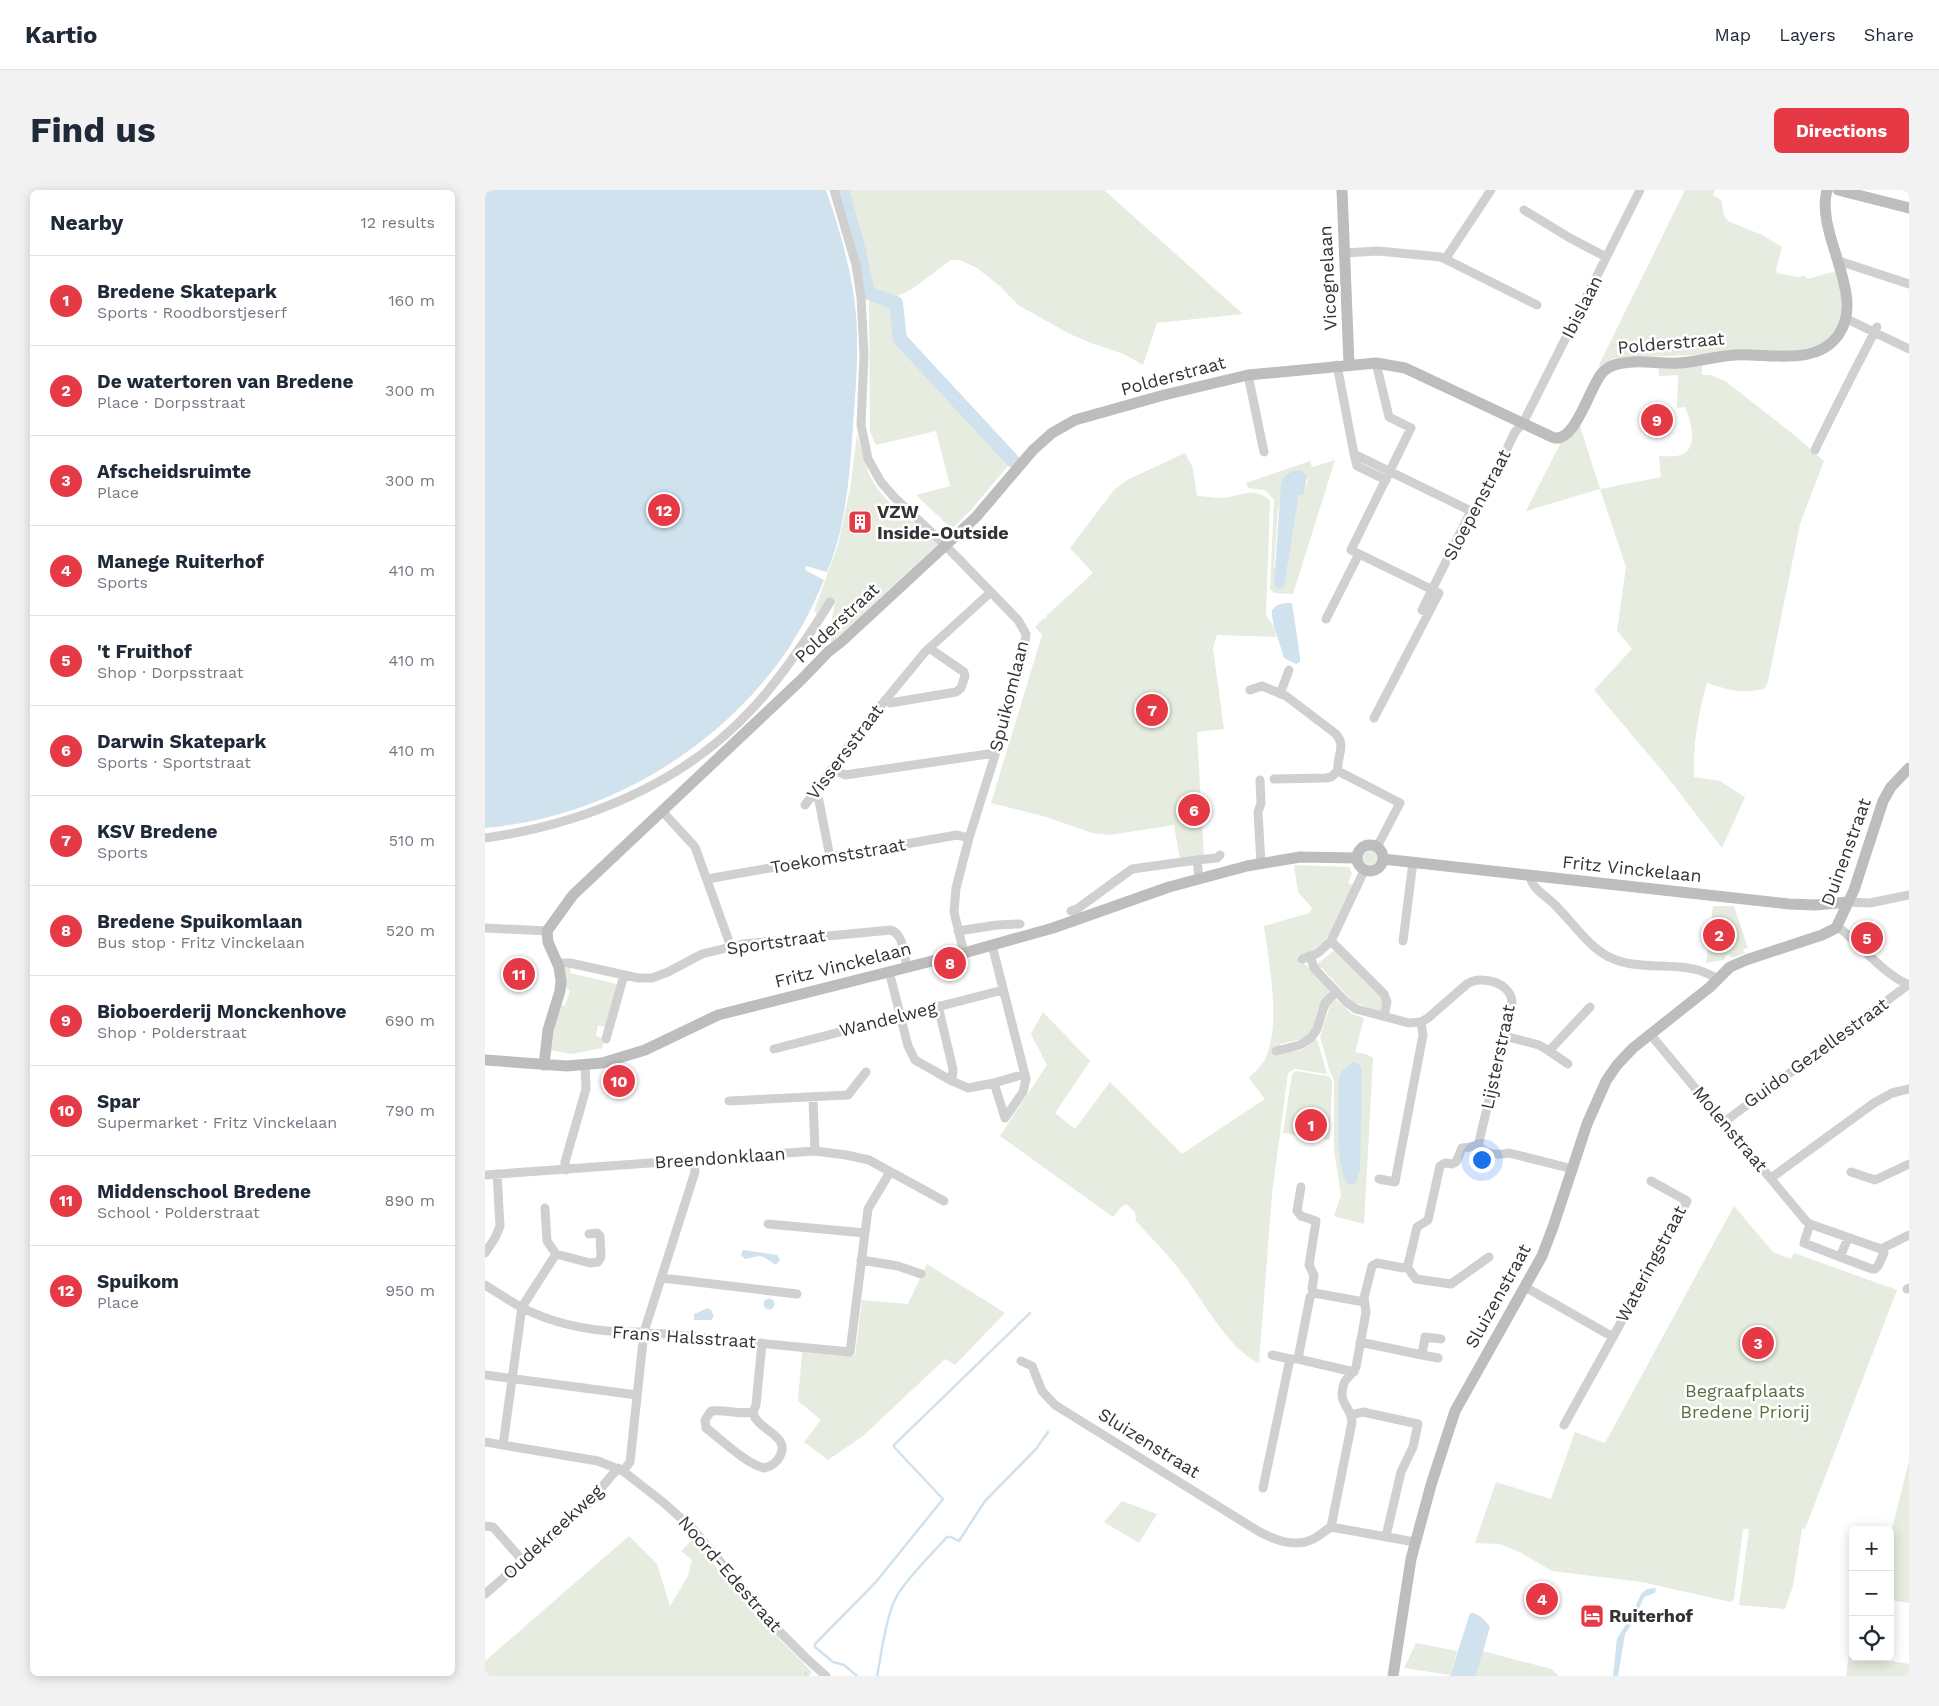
<!DOCTYPE html>
<html lang="en">
<head>
<meta charset="utf-8">
<style>
  :root { --surface:#fff; --page:#f2f2f3; --text:#1f2937; --muted:#747a83; --line:#e0e1e3; --accent:#e63946 }
  body { margin:0; font-family:"Work Sans",sans-serif; background:var(--page); color:var(--text) }
  .controls { position:absolute; right:15px; bottom:15px; display:grid; overflow:hidden; border-radius:8px; box-shadow:0 2px 12px #0003 }
  .controls button { width:45px; height:45px; display:grid; place-items:center; padding:0; border:0; border-bottom:1px solid var(--line); background:var(--surface); color:var(--text); font:25px sans-serif }
  .you { position:absolute; left:996px; top:969px; width:18px; height:18px; margin:-12px; border:4px solid #fff; border-radius:50%; background:#1a73e8; box-shadow:0 0 0 8px #1a73e833 }
  .badge { display:grid; place-items:center; width:32px; height:32px; border-radius:50%; background:var(--accent); color:#fff; font-size:16px; font-weight:700 }
  .pin { position:absolute; translate:-50% -50%; border:2px solid #fff; box-shadow:0 1px 5px #0006 }
  .list { margin:0; padding:0; list-style:none }
  h2 { display:flex; justify-content:space-between; align-items:center; height:65px; margin:0; padding:0 20px; font-size:21px }
  h2 small { font-size:16px; font-weight:400; color:var(--muted) }
  .list li { display:grid; grid-template-columns:32px 1fr auto; gap:15px; align-items:center; box-sizing:border-box; height:90px; padding:0 20px; border-top:1px solid var(--line) }
  .list b { display:block; font-size:19px; white-space:nowrap }
  .list p { margin:0; font-size:16px; white-space:nowrap; color:var(--muted) }
  .list em { font-size:16px; font-style:normal; color:var(--muted) }
  .icon { flex:none; width:28px; height:28px; fill:none; stroke:currentColor; stroke-width:2; stroke-linecap:round; stroke-linejoin:round }
  .map { position:relative; flex:none; width:1424px; height:1486px; overflow:hidden; border-radius:8px }
  header { display:flex; align-items:center; gap:30px; box-sizing:border-box; height:70px; padding:0 25px; background:var(--surface); border-bottom:1px solid var(--line) }
  header strong { font-size:24px }
  nav { display:flex; gap:28px; margin-inline-start:auto; font-size:18px }
  .intro { display:flex; align-items:center; justify-content:space-between; box-sizing:border-box; height:120px; padding:0 30px }
  h1 { margin:0; font-size:35px }
  .button { padding:12px 22px; border-radius:8px; background:var(--accent); color:#fff; font-size:18px; font-weight:700 }
  main { display:flex; gap:30px; padding:0 30px }
  aside { flex:1; background:var(--surface); border-radius:8px; box-shadow:0 2px 12px #0003 }
  .map>svg:first-child { display:block }
</style>
</head>
<body>
<header>
<strong>Kartio</strong>
<nav><a>Map</a><a>Layers</a><a>Share</a></nav>
</header>
<div class="intro"><h1>Find us</h1><a class="button">Directions</a></div>
<main>
<aside>
<h2>Nearby<small>12 results</small></h2>
<ul class="list">
<li><span class="badge">1</span><div><b>Bredene Skatepark</b><p>Sports · Roodborstjeserf</p></div><em>160 m</em></li>
<li><span class="badge">2</span><div><b>De watertoren van Bredene</b><p>Place · Dorpsstraat</p></div><em>300 m</em></li>
<li><span class="badge">3</span><div><b>Afscheidsruimte</b><p>Place</p></div><em>300 m</em></li>
<li><span class="badge">4</span><div><b>Manege Ruiterhof</b><p>Sports</p></div><em>410 m</em></li>
<li><span class="badge">5</span><div><b>'t Fruithof</b><p>Shop · Dorpsstraat</p></div><em>410 m</em></li>
<li><span class="badge">6</span><div><b>Darwin Skatepark</b><p>Sports · Sportstraat</p></div><em>410 m</em></li>
<li><span class="badge">7</span><div><b>KSV Bredene</b><p>Sports</p></div><em>510 m</em></li>
<li><span class="badge">8</span><div><b>Bredene Spuikomlaan</b><p>Bus stop · Fritz Vinckelaan</p></div><em>520 m</em></li>
<li><span class="badge">9</span><div><b>Bioboerderij Monckenhove</b><p>Shop · Polderstraat</p></div><em>690 m</em></li>
<li><span class="badge">10</span><div><b>Spar</b><p>Supermarket · Fritz Vinckelaan</p></div><em>790 m</em></li>
<li><span class="badge">11</span><div><b>Middenschool Bredene</b><p>School · Polderstraat</p></div><em>890 m</em></li>
<li><span class="badge">12</span><div><b>Spuikom</b><p>Place</p></div><em>950 m</em></li>
</ul>
</aside>
<div class="map">
<svg width="1424" height="1486" viewBox="0 0 1424 1486">
  <rect width="100%" height="100%" fill="#fff"/>
  <path fill="#e6ecdf" fill-rule="evenodd" d="M360 0H619L758 124 672 133 658 175 639 164 603 152 583 143 533 115 516 97 492 78 475 70H466L427 99 411 107 386 99 365 14Z
    M1200 0H1230L1228 5 1236 10 1239 25 1243 31 1277 45 1297 57 1291 79 1292 83 1313 87 1320 86 1322 89 1352 81C1357 102 1362 137 1340 152 1322 164 1258 163 1234 164 1199 165 1165 167 1130 168L1113 177Z
    M384 107 410 113 413 149 527 271 485 321 467 339 431 305 465 296 451 241 391 255 385 242Z
    M1217 173V185H1225L1240 191 1308 244 1339 271 1315 334 1283 492 1279 499C1254 504 1245 500 1222 493 1213 523 1208 555 1209 587L1235 591 1260 607 1237 658 1180 584 1109 500 1147 459 1132 441 1141 377 1115 299 1041 321 1076 252 1081 251 1095 236 1115 299 1176 287 1174 266C1182 266 1194 268 1201 262 1213 252 1205 229 1200 217L1192 218 1193 185 1174 186 1173 176Z
    M372 244C377 262 381 284 393 299 408 320 434 336 454 353L347 452 343 447 350 413 345 416 337 429 329 421 353 355 365 299Z
    M700 263 708 278 712 306C720 306 728 308 736 308 754 307 770 295 785 311L781 425 790 438 791 447 732 445 728 458 739 539 712 542 719 667 695 669 689 635 625 645 607 643 561 627 506 613 557 445 550 437 559 428 561 429 562 425 608 383 585 358 629 300 642 290Z
    M850 270 808 404 789 403 785 399 789 310 780 300 763 298 761 293 825 271 827 277ZM816 280 823 290 819 305H814L800 392 789 378 793 320 802 283Z
    M878 668a7 7 0 1 1 14 0a7 7 0 1 1-14 0Z
    M809 675 864 677 867 684 863 693 868 695C854 726 849 757 812 766L814 772 820 774 845 798 844 806 833 819 827 843 813 852V850L795 854 796 863 817 860 832 849 842 884 810 879 803 883 787 1004 774 1173C743 1159 720 1113 699 1086 685 1066 667 1049 651 1031L650 1022 641 1014 636 1017 628 1027 515 946 562 875 546 844 558 822 605 871 570 923 590 939 625 892 697 964 780 909 764 888C769 882 778 875 781 867 796 831 784 774 779 736L824 723 827 718 813 702Z
    M1228 716H1249L1263 758 1258 759 1260 763 1247 768 1244 765 1241 766 1239 770 1221 773Z
    M851 759 880 792 882 790 899 807 896 820 894 821 868 812 837 778 834 779 831 775Z
    M86 776 85 783 132 794 120 837 113 835 111 846 119 849 117 858 86 864 65 860 67 840 74 814 80 816 85 800 79 797V779Z
    M851 810 867 824 879 828 870 862 881 864 888 868 879 1034 849 1026 856 1006 849 960V890L845 882 835 847 844 819 842 817 844 813Z
    M810 881 844 886 847 891 845 949 844 950 798 943 807 884Z
    M1249 1016 1288 1062 1306 1069 1309 1063 1412 1100 1320 1339 1317 1338 1308 1396 1300 1419 1254 1415 1264 1339H1258L1249 1409 1246 1412 1157 1392 1067 1381 1035 1362 1014 1354 990 1353 1011 1292 1066 1309 1090 1242 1120 1253Z
    M442 1074 520 1123 470 1175 460 1169 378 1246 343 1270 319 1252 336 1230 313 1211 317 1162 370 1166 377 1110 423 1114Z
    M1424 1271V1413L1405 1410V1346Z
    M637 1311 672 1324 654 1353 619 1332Z
    M144 1346 172 1374 185 1416 203 1386 207 1370 196 1361 208 1349 266 1420 327 1482 324 1486H0V1471Z
    M931 1453 972 1461 965 1485 919 1478Z
    M998 1461 1066 1479 1074 1486H991Z
    M1364 1464 1368 1465V1467H1383L1424 1474V1486H1361Z"/>
  <path fill="#cfe2ee" d="M0 0H341C354 37 365 75 370 114 375 160 370 206 367 251 364 294 359 342 342 382L321 376 320 380 339 390C326 421 311 450 291 476 221 567 114 628 0 638Z
    M816 280 822 286 819 305H814L800 392 798 397 794 399 790 397 789 394 796 294C799 283 805 281 816 280Z
    M800 413H807L815 467V472L811 474 799 468C796 456 785 429 787 420L792 415Z
    M868 872 875 875 877 881 875 980 871 993 864 995C849 983 854 911 854 890L857 881Z
    M258 1060 292 1065 295 1070 291 1075 279 1067 274 1066 260 1069 256 1065Z
    M278.5 1114a5.5 5.5 0 1 1 11 0a5.5 5.5 0 1 1-11 0Z
    M223 1118 226 1120 229 1126 226 1130H209V1124Z
    M1171 1398 1170 1403 1159 1407 1148 1432 1140 1444 1133 1486H1128L1132 1448 1146 1427 1156 1404 1162 1399Z
    M985 1423C995 1423 999 1430 1005 1437L991 1486H965Z"/>
  <g fill="none" stroke-linecap="round" stroke-linejoin="round">
    <path stroke="#cfe2ee" stroke-width="2.5" d="M320 1486 321 1483
      M372 1486 359 1475 348 1472 330 1457V1454L390 1393 458 1309 409 1257V1255L545 1123
      M392 1486C397 1462 399 1437 408 1414 414 1396 448 1363 462 1347H466L474 1351 500 1311 551 1259 563 1242"/>
    <path stroke="#cfe2ee" stroke-width="14" d="M357 0 372 53 383 103 411 113 415 149 528 271"/>
    <path stroke="#d0d0d0" stroke-width="9" d="M349 0 371 75 376 107 379 165 376 235 383 269 396 292 409 307 461 356 533 430 541 444 539 463 516 546 484 648 471 698 469 722 479 763
      M1039 20 1085 48 1121 67
      M859 63 893 61 956 67 1052 115
      M961 68 1006 0
      M1354 71 1424 94
      M1360 128 1424 159
      M852 175 869 264 986 321
      M763 185 779 262
      M1330 260C1350 218 1371 178 1392 137
      M869 264 872 276 901 290
      M943 423 937 420 986 321 993 319 1030 242 1038 233 1155 0
      M841 429 874 364
      M765 500 777 496 801 506 851 544C862 557 851 566 853 581
      M795 504 804 480
      M400 510 405 513 471 502 476 498 480 486 479 482 444 458
      M889 528 954 403 866 360 926 238 904 227 891 173
      M347 579 360 585 510 563
      M853 581 915 613 892 657
      M789 589 841 588 846 587 853 581
      M775 590 776 613 773 622 776 674
      M330 602 334 611 345 667
      M320 615 375 541 440 462 506 402
      M177 621 210 657 246 757
      M0 648C99 634 198 594 267 519 297 487 322 449 345 412
      M712 670 732 668 735 665
      M1045 685C1046 699 1062 706 1071 716 1089 734 1102 755 1124 767 1158 784 1202 767 1232 789
      M222 689 472 645 484 648
      M1363 712 1385 713 1424 705
      M586 721 592 719 647 679 712 670 714 688
      M1352 736C1377 755 1395 782 1424 795
      M0 738 62 741
      M473 741 512 735 535 734
      M846 751 899 804 902 812 899 826
      M918 751 928 672
      M507 755 541 889 538 902 520 928
      M825 766 829 778 861 812 871 819 924 833 936 832 943 828 982 794C996 784 1027 793 1027 813L993 956
      M817 769 833 763 846 751 879 681
      M73 773H85L153 788H167L183 782 217 764 258 754 406 740C419 745 419 765 422 777
      M404 781 423 856 430 870 467 891
      M453 816 468 879 467 891 483 898 509 893
      M1165 844 1321 1031 1325 1034 1396 1059 1424 1045
      M1019 846 1054 855 1064 861
      M121 849 139 785
      M289 859 518 800
      M791 861 815 855 826 848 832 839 840 813 851 802
      M1083 874 1064 861 1105 817
      M328 908 330 961
      M244 911 363 905 381 882
      M520 928 509 893 540 884
      M1239 932 1423 795
      M81 980 80 972 101 899 100 875
      M1366 982 1390 990 1424 974
      M0 985 330 961 361 965 384 970 459 1011
      M1286 988 1389 913 1407 903 1424 899
      M894 989 910 992 938 845 936 832
      M816 997 812 1021 816 1026 831 1031 824 1075 829 1085 827 1099 829 1103
      M283 1034 380 1043
      M1325 1034 1319 1053 1355 1067
      M1363 1048 1355 1067 1387 1079H1390L1393 1076 1399 1063 1396 1059
      M0 1063 10 1048 15 1036 12 984
      M71 1064 105 1073 113 1072 116 1067 115 1046 112 1043 104 1044
      M376 1070 413 1076 436 1084
      M922 1077 931 1089 966 1094 1004 1067
      M177 1088 312 1104
      M0 1095C15 1104 30 1115 46 1122 82 1138 121 1143 159 1142L365 1162 383 1019 405 982
      M1040 1097 1128 1147 1079 1235
      M1422 1099 1424 1098
      M1128 1147 1202 1011 1166 991
      M875 1152 937 1165 940 1147 956 1149
      M787 1165 805 1169H813L869 1182
      M937 1165 953 1168
      M813 1169 825 1107 829 1103 879 1112
      M536 1171 547 1176 557 1201 570 1215 773 1341C788 1349 808 1358 826 1350 833 1347 839 1341 846 1337
      M0 1185 152 1205
      M268 1222C269 1224 269 1227 271 1229 279 1241 305 1248 295 1266 292 1272 287 1276 280 1278 262 1275 236 1249 221 1238L220 1230 226 1221C240 1219 254 1225 268 1222L271 1215 277 1153
      M866 1225 878 1222 933 1234 928 1257 916 1282 901 1346
      M0 1252 113 1271 138 1281 179 1313 209 1340 287 1434 321 1468 341 1486
      M18 1255 37 1117 71 1064 62 1051 60 1018
      M138 1281 145 1272 159 1142 210 982 208 970
      M778 1298 805 1169
      M0 1336 8 1337 38 1371
      M846 1337 867 1232C866 1215 852 1215 859 1193 862 1187 868 1184 871 1177L881 1122 879 1108 887 1076 892 1073 918 1078 923 1075 932 1037 943 1030 955 976 960 973 967 974 971 972 977 958 993 956C1002 964 1012 966 1024 963L1088 979
      M846 1337 930 1352
      M0 1404 100 1317 133 1278"/>
    <path stroke="#bdbdbd" stroke-width="11" d="M857 0 864 174
      M1353 0 1424 18
      M872 668a13 13 0 1 1 26 0a13 13 0 1 1-26 0Z
      M898 669 1304 714 1330 715 1363 712
      M0 870 82 876 117 873 160 860 233 825 479 763 568 738 684 697 762 676 815 667 872 668
      M59 875 63 840 75 801 76 791 74 777 63 752 62 741 88 705 316 490 343 462 357 451 491 327 548 260 567 243 590 230 679 205 763 185 891 173 920 178 1067 247C1089 257 1105 196 1117 183 1124 174 1137 173 1148 172 1163 171 1178 174 1194 173 1213 172 1231 166 1250 165 1283 163 1332 177 1354 144 1381 104 1330 44 1342 0
      M908 1486 926 1369 946 1295 970 1221 1057 1066 1068 1037 1102 934 1121 891 1132 875 1148 858 1225 797 1245 777 1261 770 1337 745 1351 738 1369 700 1398 611 1406 597 1424 578"/>
  </g>
  <defs>
    <g id="building-square" transform="scale(1.25)"><rect x="-9" y="-9" width="18" height="18" rx="4" fill="#e63946" stroke="#fff"/><path d="M-4-6H4V6H1V3H-1V6H-4ZM-2.5-4.3h1.7v1.8h-1.7ZM.8-4.3h1.7v1.8H.8ZM-2.5-1h1.7V.8h-1.7ZM.8-1h1.7V.8H.8Z" fill="#fff"/></g>
    <g id="hotel-square" transform="scale(1.25)"><rect x="-9" y="-9" width="18" height="18" rx="4" fill="#e63946" stroke="#fff"/><path d="M-6-4.5h1.5V1H6V5H4.5V3h-9V5H-6ZM-4 0a1.8 1.8 0 1 1 3.6 0ZM.5 0V-2.5h3Q6-2.5 6 0Z" fill="#fff"/></g>
  </defs>
  <g fill-rule="evenodd">
    <use href="#building-square" x="375" y="332"/>
    <use href="#hotel-square" x="1107" y="1426"/>
  </g>
  <g text-anchor="middle" stroke-width="5" stroke-linejoin="round" paint-order="stroke">
    <g font-size="18" fill="#333" stroke="#fff">
      <text transform="translate(843 88) rotate(-93)" y="6">Vicognelaan</text>
      <text transform="translate(1097 117) rotate(-63)" y="6">Ibislaan</text>
      <text transform="translate(1186 153) rotate(-5)" y="6">Polderstraat</text>
      <text transform="translate(688 186) rotate(-15)" y="6">Polderstraat</text>
      <text transform="translate(992 315) rotate(-62)" y="6">Sloepenstraat</text>
      <text transform="translate(352 433) rotate(-43)" y="6">Polderstraat</text>
      <text transform="translate(524 506) rotate(-76)" y="6">Spuikomlaan</text>
      <text transform="translate(360 562) rotate(-53)" y="6">Vissersstraat</text>
      <text transform="translate(1361 662) rotate(-70)" y="6">Duinenstraat</text>
      <text transform="translate(353 666) rotate(-10)" y="6">Toekomststraat</text>
      <text transform="translate(1147 679) rotate(6)" y="6">Fritz Vinckelaan</text>
      <text transform="translate(291 752) rotate(-8)" y="6">Sportstraat</text>
      <text transform="translate(358 775) rotate(-14)" y="6">Fritz Vinckelaan</text>
      <text transform="translate(403 829) rotate(-14)" y="6">Wandelweg</text>
      <text transform="translate(1331 863) rotate(-36)" y="6">Guido Gezellestraat</text>
      <text transform="translate(1013 867) rotate(-78)" y="6">Lijsterstraat</text>
      <text transform="translate(1245 939) rotate(50)" y="6">Molenstraat</text>
      <text transform="translate(235 968) rotate(-4)" y="6">Breendonklaan</text>
      <text transform="translate(1166 1074) rotate(-62)" y="6">Wateringstraat</text>
      <text transform="translate(1013 1106) rotate(-61)" y="6">Sluizenstraat</text>
      <text transform="translate(199 1147) rotate(4)" y="6">Frans Halsstraat</text>
      <text transform="translate(664 1253) rotate(32)" y="6">Sluizenstraat</text>
      <text transform="translate(68 1342) rotate(-43)" y="6">Oudekreekweg</text>
      <text transform="translate(245 1384) rotate(49)" y="6">Noord-Edestraat</text>
    </g>
    <g font-size="18" font-weight="bold" fill="#333" stroke="#fff" text-anchor="start">
      <text x="392" y="328">VZW<tspan x="392" dy="21">Inside-Outside</tspan></text>
      <text x="1124" y="1432">Ruiterhof</text>
    </g>
    <g font-size="18" fill="#56703f" stroke="#fff">
      <text x="1260" y="1207">Begraafplaats<tspan x="1260" dy="21">Bredene Priorij</tspan></text>
    </g>
  </g>
</svg>
<div class="controls">
<button>+</button>
<button>−</button>
<button><svg class="icon" aria-label="locate" viewBox="0 0 24 24"><circle cx="12" cy="12" r="6"/><path d="M12 2v4M12 18v4M2 12h4M18 12h4"/></svg></button>
</div>
<div class="you"></div>
<div class="pin badge" style="left:826px;top:935px">1</div>
<div class="pin badge" style="left:1234px;top:745px">2</div>
<div class="pin badge" style="left:1273px;top:1153px">3</div>
<div class="pin badge" style="left:1057px;top:1409px">4</div>
<div class="pin badge" style="left:1382px;top:748px">5</div>
<div class="pin badge" style="left:709px;top:620px">6</div>
<div class="pin badge" style="left:667px;top:520px">7</div>
<div class="pin badge" style="left:465px;top:773px">8</div>
<div class="pin badge" style="left:1172px;top:230px">9</div>
<div class="pin badge" style="left:134px;top:891px">10</div>
<div class="pin badge" style="left:34px;top:784px">11</div>
<div class="pin badge" style="left:179px;top:320px">12</div>
</div>
</main>
</body>
</html>
